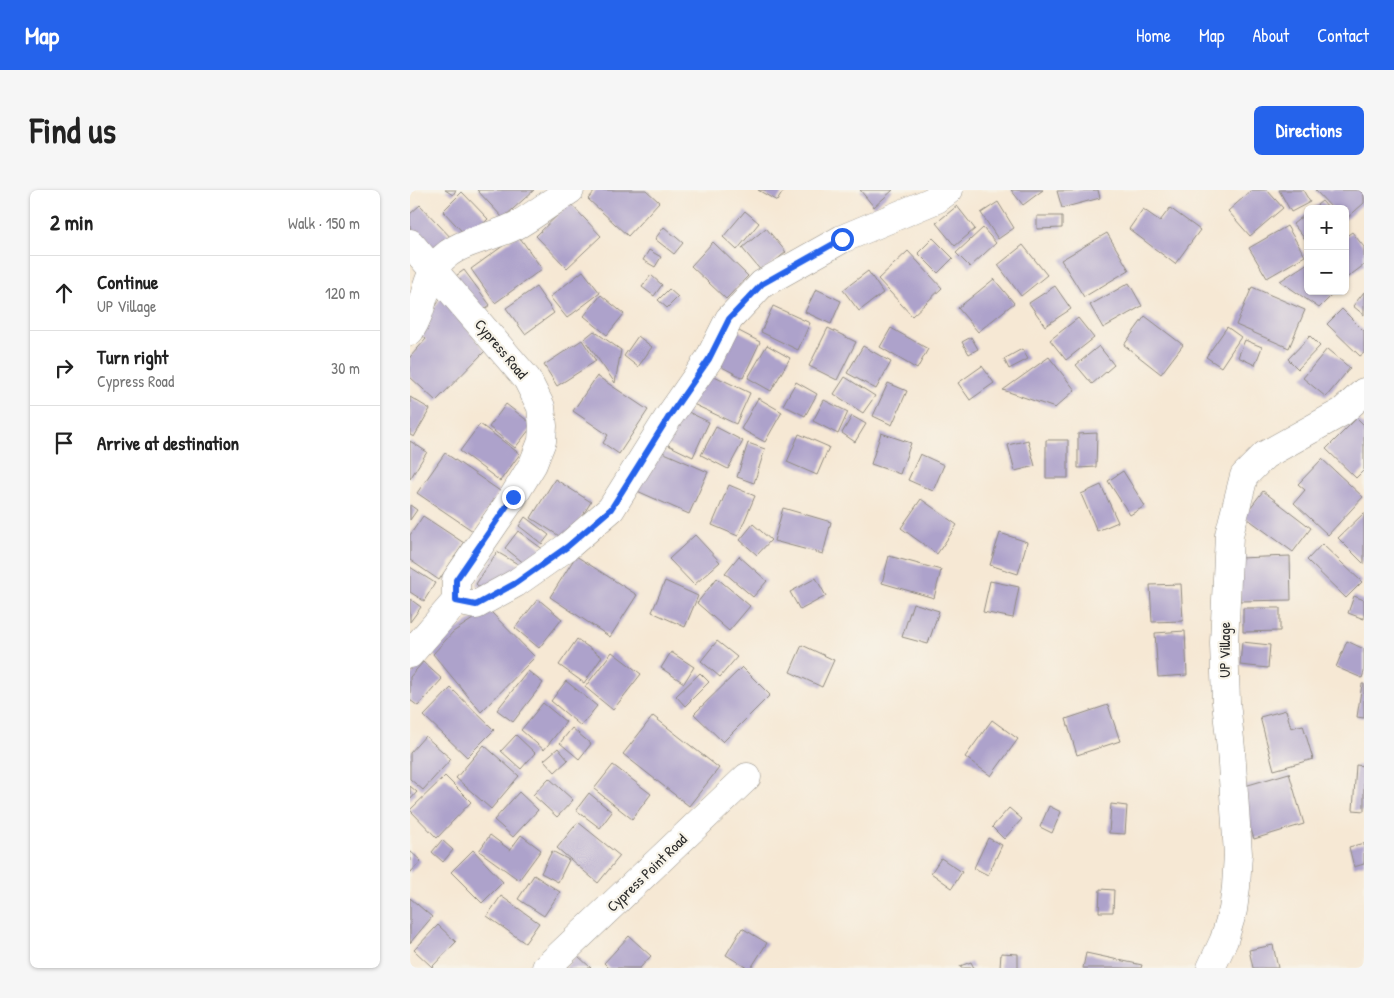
<!DOCTYPE html>
<html lang="en">
<head>
<meta charset="utf-8">
<style>
  :root { --surface:#fff; --page:#f6f6f6; --text:#222; --muted:#767676; --line:#e0e0e0; --accent:#2563eb }
  body { margin:0; font-family:"Patrick Hand",sans-serif; background:var(--page); color:var(--text) }
  .controls { position:absolute; right:15px; top:15px; display:grid; overflow:hidden; border-radius:8px; box-shadow:0 1px 4px #0004 }
  .controls button { width:45px; height:45px; display:grid; place-items:center; padding:0; border:0; border-bottom:1px solid var(--line); background:var(--surface); color:var(--text); font:25px sans-serif }
  .stop { position:absolute; width:15px; height:15px; margin:-11px; border:4px solid #2563eb; border-radius:50%; background:#fff }
  .stop.end { background:#2563eb; border-color:#fff; box-shadow:0 1px 5px #0008 }
  .list { margin:0; padding:0; list-style:none }
  h2 { display:flex; justify-content:space-between; align-items:center; height:65px; margin:0; padding:0 20px; font-size:21px }
  h2 small { font-size:16px; font-weight:400; color:var(--muted) }
  .list li { display:grid; grid-template-columns:32px 1fr auto; gap:15px; align-items:center; box-sizing:border-box; height:75px; padding:0 20px; border-top:1px solid var(--line) }
  .list b { display:block; font-size:19px; white-space:nowrap }
  .list p { margin:0; font-size:16px; white-space:nowrap; color:var(--muted) }
  .list em { font-size:16px; font-style:normal; color:var(--muted) }
  .icon { flex:none; width:28px; height:28px; fill:none; stroke:currentColor; stroke-width:2; stroke-linecap:round; stroke-linejoin:round }
  .map { position:relative; flex:none; width:954px; height:778px; overflow:hidden; border-radius:8px }
  header { display:flex; align-items:center; gap:30px; box-sizing:border-box; height:70px; padding:0 25px; background:var(--accent); color:#fff }
  header strong { font-size:24px }
  nav { display:flex; gap:28px; margin-inline-start:auto; font-size:18px }
  .intro { display:flex; align-items:center; justify-content:space-between; box-sizing:border-box; height:120px; padding:0 30px }
  h1 { margin:0; font-size:35px }
  .button { padding:12px 22px; border-radius:8px; background:var(--accent); color:#fff; font-size:18px; font-weight:700 }
  main { display:flex; gap:30px; padding:0 30px }
  aside { flex:1; background:var(--surface); border-radius:8px; box-shadow:0 1px 4px #0004 }
  .map>svg:first-child { display:block }
</style>
</head>
<body>
<header>
<strong>Map</strong>
<nav><a>Home</a><a>Map</a><a>About</a><a>Contact</a></nav>
</header>
<div class="intro"><h1>Find us</h1><a class="button">Directions</a></div>
<main>
<aside>
<h2>2 min<small>Walk · 150 m</small></h2>
<ul class="list">
<li><svg class="icon" aria-label="ahead" viewBox="0 0 24 24"><path d="M12 20V5M6 11l6-6 6 6"/></svg><div><b>Continue</b><p>UP Village</p></div><em>120 m</em></li>
<li><svg class="icon" aria-label="right" viewBox="0 0 24 24"><path d="M7 20v-9h11M14 6l5 5-5 5"/></svg><div><b>Turn right</b><p>Cypress Road</p></div><em>30 m</em></li>
<li><svg class="icon" aria-label="arrive" viewBox="0 0 24 24"><path d="M6 21V4h12l-3 4 3 4H6"/></svg><div><b>Arrive at destination</b></div></li>
</ul>
</aside>
<div class="map">
<svg width="954" height="778" viewBox="0 0 954 778">
  <rect width="100%" height="100%" fill="#f7f3e8"/>
  <filter id="ink" filterUnits="userSpaceOnUse"><feTurbulence type="fractalNoise" baseFrequency=".02" numOctaves="2"/><feDisplacementMap in="SourceGraphic" scale="10" xChannelSelector="R" yChannelSelector="G"/><feConvolveMatrix kernelMatrix="1 2 1 2 8 2 1 2 1" color-interpolation-filters="sRGB"/></filter>
  <filter id="wash" filterUnits="userSpaceOnUse"><feTurbulence type="fractalNoise" baseFrequency=".0096" numOctaves="4" result="noise"/><feDisplacementMap in="SourceGraphic" scale="20" xChannelSelector="R" yChannelSelector="G"/><feGaussianBlur stdDeviation="1.12" result="paint"/><feColorMatrix in="noise" values="0 0 0 0 0 0 0 0 0 0 0 0 0 0 0 0 0 1.4 0 .05"/><feComposite in="paint" operator="in"/></filter>
  <g filter="url(#wash)">
    <rect width="100%" height="100%" fill="#f6e8d4"/>
    <g id="blocks">
      <path fill="#ada2cb" d="M35 0H46L43 5Z
        M67 0H124L93 28Z
        M186 0H236L249 12 218 46 178 9Z
        M348 0H374L367 11Z
        M450 0H483L464 17Z
        M601 0H633L613 15Z
        M688 0 690 8 652 18 647 1Z
        M842 0H857L873 18 840 46 818 21Z
        M869 0H893L900 12 881 22Z
        M905 0H950L954 6V13L935 30V19H923Z
        M52 2 78 29 58 48 33 21Z
        M912 11 919 19H902Z
        M588 12 604 38 588 49 571 23Z
        M160 13 191 46 157 78 126 46Z
        M10 15 44 51 25 69 0 42V24Z
        M547 16 565 39 545 56 526 33Z
        M760 18 790 40 765 74 719 39 733 19 750 31Z
        M335 21 349 33 327 60 313 47Z
        M898 22V53L883 34Z
        M627 26H652V38L627 39Z
        M877 36 895 66 857 88 839 58Z
        M254 37 273 53 264 64 245 49Z
        M356 38 376 62 352 82 332 58Z
        M573 38 586 53 560 77 546 63Z
        M942 42 954 57V75L935 89V47Z
        M697 43 719 80 674 107 651 70Z
        M108 45 132 79 85 113 61 79Z
        M523 48 543 68 528 83 508 63Z
        M303 52 338 86 316 109 281 76Z
        M613 55 637 85 611 106 588 75Z
        M239 60 251 67 245 77 233 70Z
        M498 61 532 98 502 126 468 89Z
        M898 73V101H926L909 118 870 91Z
        M54 80 80 115 68 124 43 88Z
        M173 81 190 103 157 128 140 107Z
        M458 81 473 103 449 121 433 100Z
        M241 85 252 95 244 106 232 97Z
        M584 89 604 113 568 142 548 118Z
        M719 93 732 116 693 138 680 115Z
        M645 96 661 119 635 136 619 113Z
        M126 97 144 123 115 144 96 118Z
        M842 97 895 120 879 158 826 135Z
        M259 99 268 107 257 118 248 110Z
        M406 99 431 111 421 134 395 122Z
        M954 102V125L943 116Z
        M191 105 214 124 197 145 174 126Z
        M32 106 75 161 26 211 0 187V167L16 149 9 143Z
        M363 116 400 133 388 160 351 142Z
        M932 119 954 141V163L950 166 917 134Z
        M735 126 773 155 751 184 714 155Z
        M668 128 684 148 656 170 640 150Z
        M817 137 831 147 811 177 796 167Z
        M418 138 446 152 427 190 399 176Z
        M481 138 518 159 507 179 470 157Z
        M327 140 350 152 333 188 310 176Z
        M184 141 211 160 205 193 174 149Z
        M228 146 242 157 228 177 214 166Z
        M900 146 910 156 888 179 878 169Z
        M561 147 568 159 559 164 552 152Z
        M172 150 186 171 147 196 134 175Z
        M835 150 852 157 845 175 828 167Z
        M357 155 380 168 361 201 338 188Z
        M453 156 481 172 466 199 437 183Z
        M689 156 704 175 682 194 666 175Z
        M612 159 618 169 599 179 594 169Z
        M917 159 940 178 916 207 893 188Z
        M639 167 665 200 645 218 593 200Z
        M572 176 584 193 560 210 548 193Z
        M296 182 340 203 326 234 281 213Z
        M187 186 238 220 209 264 193 253 198 245 163 221Z
        M435 187 465 206 453 223 424 204Z
        M386 192 407 204 395 226 373 215Z
        M478 193 497 201 482 235 463 226Z
        M0 207 20 219 4 247 0 245Z
        M348 208 372 222 355 252 331 239Z
        M414 210 438 222 428 244 403 231Z
        M96 214 123 235 105 258 79 237Z
        M272 219 299 232 283 267 256 254Z
        M442 226 456 234 445 252 432 243Z
        M947 228 954 235V280L946 288 916 259Z
        M70 234 110 264 90 291 50 261Z
        M306 237 333 251 318 279 291 265Z
        M471 243 501 253 490 284 461 274Z
        M687 243 686 277 668 278V244Z
        M389 244 419 257 407 285 377 272Z
        M618 250 625 276 605 281 598 255Z
        M636 250H658V288H636Z
        M0 251 17 262 0 289Z
        M338 253 355 259 344 293 327 287Z
        M243 258 298 282 279 324 225 300Z
        M35 263 90 301 63 341 7 303Z
        M510 264 534 275 523 301 498 290Z
        M912 269 953 307 918 345 884 313 895 300 888 294Z
        M713 281 735 316 720 325 698 291Z
        M145 289 181 312 157 351 121 328Z
        M319 295 345 306 328 346 302 335Z
        M691 295 708 332 687 341 671 304Z
        M853 301 901 338 883 362 834 326Z
        M511 309 547 335 527 364 491 338Z
        M0 315 7 320 0 330Z
        M373 318 421 332 413 364 364 351Z
        M954 323V374L928 348Z
        M13 326 54 353 29 390 0 370V345Z
        M115 327 139 345 132 354 109 336Z
        M343 334 361 350 347 365 330 350Z
        M108 341 134 360 120 378 95 358Z
        M590 343 617 352 608 384 580 375Z
        M285 345 310 372 284 395 259 369Z
        M912 354 952 392 936 408 897 370Z
        M87 362 113 377 76 402 66 394Z
        M166 366 227 405 200 447 140 407Z
        M329 366 357 391 343 407 315 383Z
        M479 366 531 380 524 408 472 393Z
        M880 366 881 410 830 411 829 368Z
        M0 377 25 393 14 411 0 402Z
        M307 388 340 416 319 441 287 413Z
        M406 388 416 406 390 420 380 402Z
        M255 391 288 406 275 437 242 422Z
        M580 391 609 397 603 428 573 422Z
        M771 394 773 431 742 432 740 395Z
        M944 406 954 410V429L938 423Z
        M0 409 11 417 0 432Z
        M128 409 152 429 129 458 105 438Z
        M503 413 529 421 518 454 492 447Z
        M833 418H870V441L833 442Z
        M78 419 125 467 71 522 23 464 43 442Z
        M775 441 777 485 748 487 745 443Z
        M167 449 192 467 174 493 149 475Z
        M307 451 327 467 310 487 291 471Z
        M937 451 954 459V482L952 488 926 477Z
        M832 452 860 455 858 478 830 475Z
        M392 455 424 470 412 497 380 482Z
        M202 462 231 484 203 520 175 497Z
        M261 462 284 477 274 493 251 478Z
        M13 472 32 489 8 516 0 510V487Z
        M332 477 360 505 313 552 284 524Z
        M118 481 133 493 103 532 87 520Z
        M290 483 299 492 275 516 266 506Z
        M156 491 187 516 171 536 141 511Z
        M952 494H954V528L947 527Z
        M41 498 84 540 57 567 14 526Z
        M133 513 156 532 134 560 111 540Z
        M698 515 710 551 667 565 656 529Z
        M876 520 881 538 893 535 903 569 864 580 850 527Z
        M243 526 309 578 279 616 213 564Z
        M582 530 608 549 581 586 555 567Z
        M162 538 181 554 169 569 150 553Z
        M106 545 125 563 111 579 91 561Z
        M15 546 41 569 13 600 0 589V563Z
        M74 555 109 586 81 619 46 588Z
        M148 558 158 570 145 582 134 570Z
        M203 575 241 604 222 629 184 599Z
        M946 575 954 576V621L943 620Z
        M879 583 894 634 844 649 828 598Z
        M35 586 61 612 27 648 0 620Z
        M139 588 163 610 147 627 123 605Z
        M0 596 7 602 0 610Z
        M109 602 128 620 103 647 84 630Z
        M179 603 202 622 190 638 166 620Z
        M701 614 717 616 715 644 699 643Z
        M639 616 651 622 642 643 630 637Z
        M599 618 612 629 594 649 582 637Z
        M168 632 210 666 188 693 147 658Z
        M80 645 100 660 111 645 131 660 109 690 69 661Z
        M578 648 592 655 578 685 564 678Z
        M32 650 43 660 33 672 22 662Z
        M954 653V674L944 677 939 657Z
        M63 660 93 692 72 713 41 682Z
        M0 661 11 671 0 683Z
        M142 661 159 670 148 692 131 683Z
        M531 668 552 682 542 698 521 683Z
        M124 685 150 702 134 726 108 709Z
        M690 699 704 700 703 722H689Z
        M91 706 129 733 115 753 77 726Z
        M0 708 22 727 0 753Z
        M28 735 46 752 22 777 4 760Z
        M332 738 357 753 341 778H337L316 765Z
        M219 746 241 766 230 778H199L194 773Z
        M863 755 868 778H843L839 760Z
        M591 763 608 764V778H590Z
        M676 763 732 775 731 778H673Z
        M167 765 181 778H155Z
        M561 772 564 778H551L550 776Z"/>
    </g>
  </g>
  <g filter="url(#ink)">
    <use href="#blocks" fill-opacity="0" stroke="#908a80" stroke-width="1"/>
    <g fill="none" stroke-linecap="round" stroke-linejoin="round">
      <g stroke="#908a80" stroke-width="29">
        <path id="street" d="M0 53 117 189 131 217 133 236 132 251 123 274 103 307 46 390V411
          M0 141C13 121 13 101 23 81 40 49 82 50 109 34 126 24 143 11 160 0
          M46 411 66 415 106 393 157 357 201 319 258 228 299 169 319 129 352 94 432 49 527 9 539 0
          M0 464 46 411
          M136 778 337 587
          M801 778 814 750 823 720 826 697 828 664 821 559 816 512 814 453 819 345 834 286 855 265 932 222 954 202"/>
      </g>
      <use href="#street" stroke="#fff" stroke-width="28"/>
    </g>
  </g>
  <g fill="none" stroke-linecap="round" stroke-linejoin="round" filter="url(#ink)">
    <path stroke="#2563eb" stroke-width="6" d="M103 307 46 390V411L66 415 106 393 157 357 201 319 258 228 299 169 319 129 352 94 432 49"/>
  </g>
  <g text-anchor="middle" stroke-width="4.5" stroke-linejoin="round" paint-order="stroke">
    <g font-size="15" fill="#2b2b2b" stroke="#f7f3e8">
      <text transform="translate(91 159) rotate(50)" y="5">Cypress Road</text>
      <text transform="translate(815 460) rotate(-90)" y="5">UP Village</text>
      <text transform="translate(237 683) rotate(-44)" y="5">Cypress Point Road</text>
    </g>
  </g>
</svg>
<div class="controls">
<button>+</button>
<button>−</button>
</div>
<div class="stop" style="left:432px;top:49px"></div>
<div class="stop end" style="left:103px;top:307px"></div>
</div>
</main>
</body>
</html>
